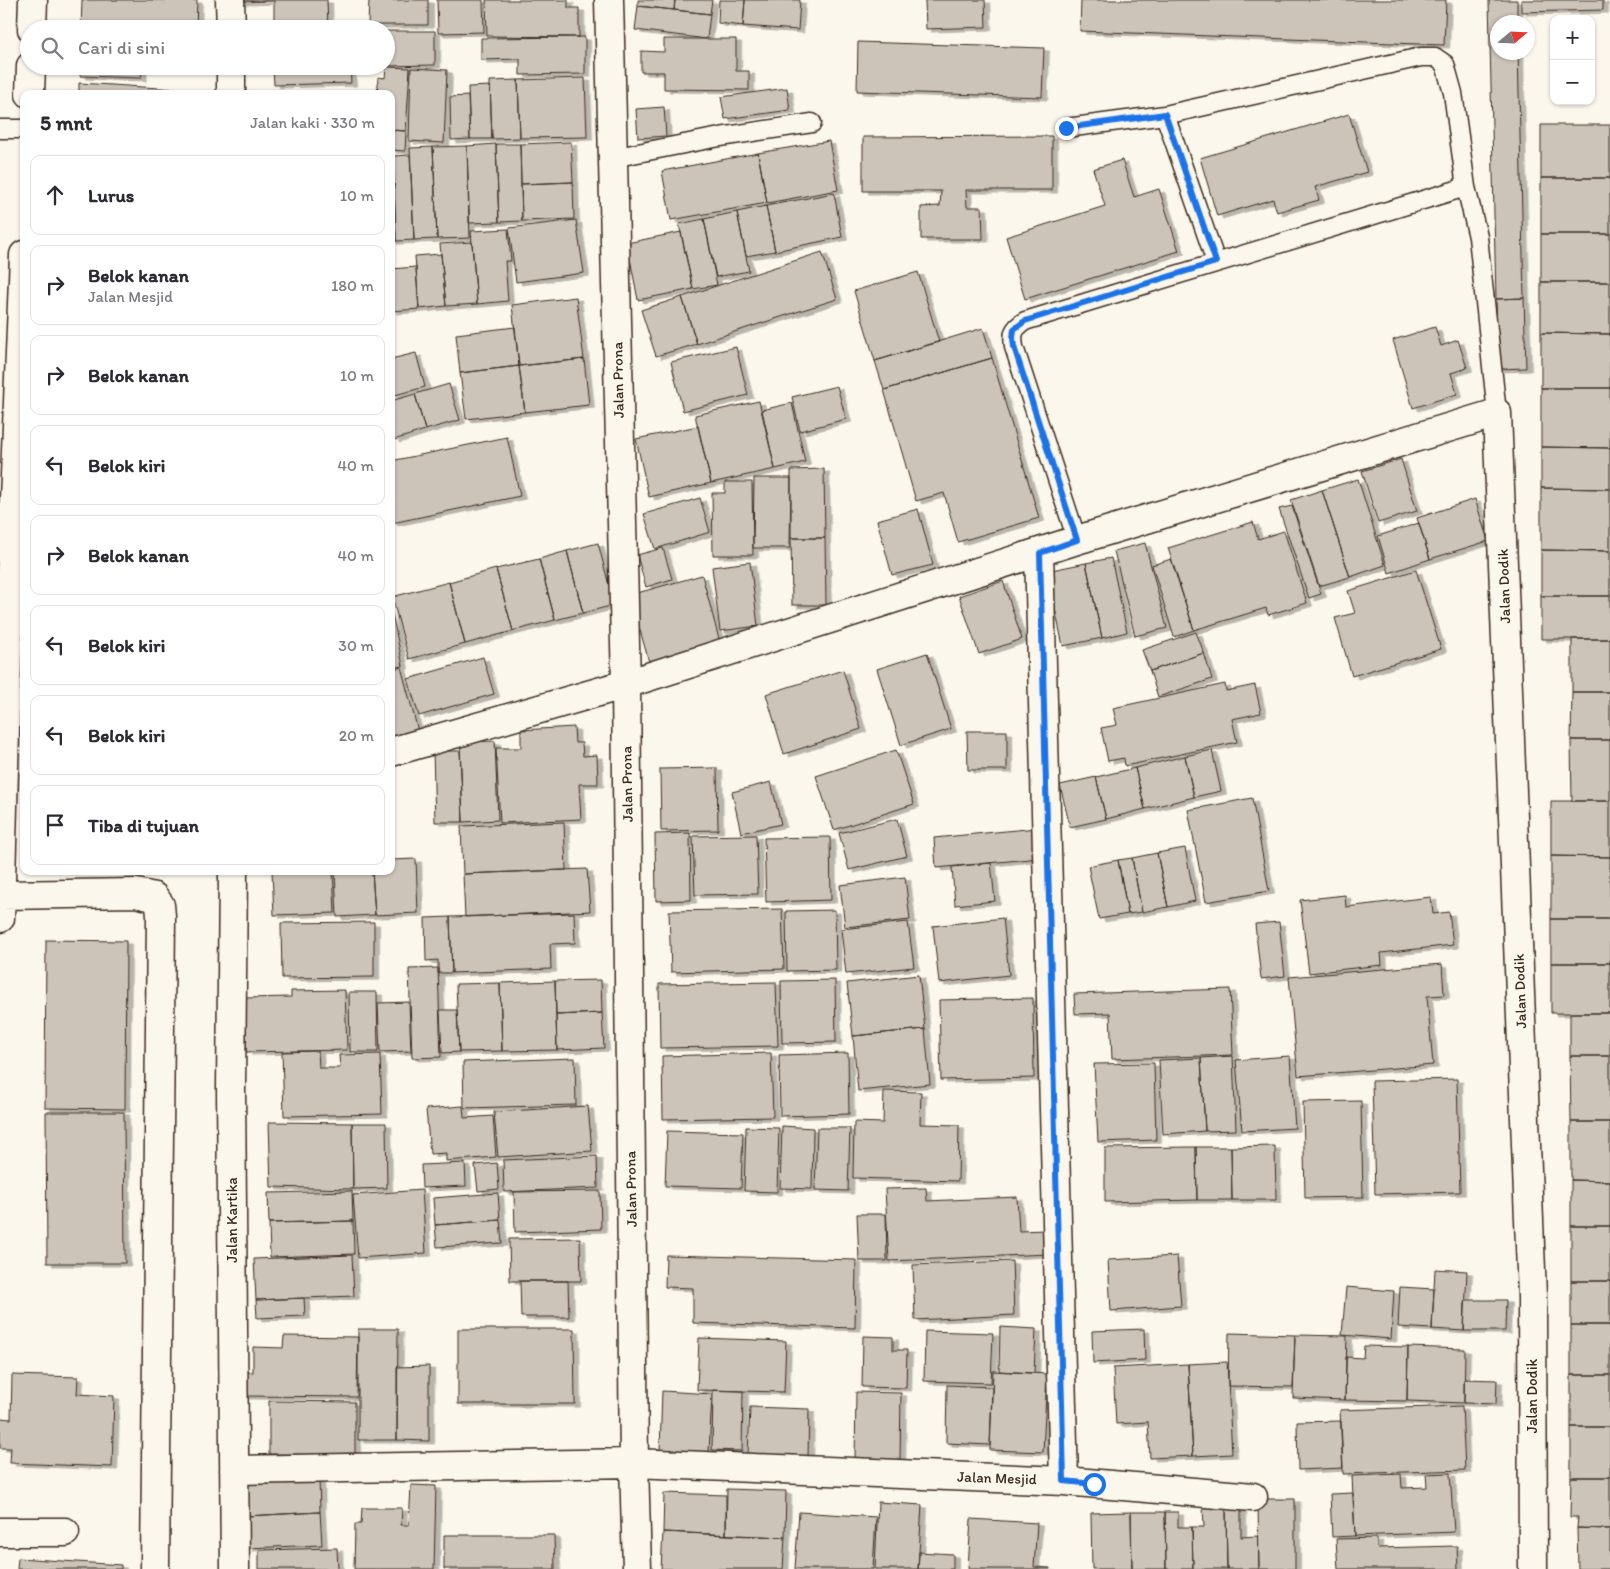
<!DOCTYPE html>
<html lang="id">
<head>
<meta charset="utf-8">
<style>
  :root { --surface:#fff; --page:#f7f7f7; --text:#2b2b33; --muted:#7c7c81; --line:#e1e1e2 }
  body { margin:0; font-family:Itim,sans-serif; background:var(--page); color:var(--text) }
  .controls { position:absolute; right:15px; top:15px; display:grid; overflow:hidden; border-radius:10px; box-shadow:0 1px 4px #0004 }
  .controls button { width:45px; height:45px; display:grid; place-items:center; padding:0; border:0; border-bottom:1px solid var(--line); background:var(--surface); color:var(--text); font:25px sans-serif }
  .compass { position:absolute; left:1490px; top:15px; width:45px; height:45px; border-radius:50%; background:var(--surface); box-shadow:0 1px 4px #0004; rotate:71deg }
  .stop { position:absolute; width:15px; height:15px; margin:-11px; border:4px solid #1a73e8; border-radius:50%; background:#fff }
  .stop.end { background:#1a73e8; border-color:#fff; box-shadow:0 1px 5px #0008 }
  .list { margin:0; padding:0; list-style:none }
  h2 { display:flex; justify-content:space-between; align-items:center; height:65px; margin:0; padding:0 20px; font-size:21px }
  h2 small { font-size:16px; font-weight:400; color:var(--muted) }
  .list li { display:grid; grid-template-columns:32px 1fr auto; gap:15px; align-items:center; box-sizing:border-box; height:80px; margin:0 10px 10px; padding:0 10px; border:1px solid var(--line); border-radius:10px }
  .list b { display:block; font-size:19px; white-space:nowrap }
  .list p { margin:0; font-size:16px; white-space:nowrap; color:var(--muted) }
  .list em { font-size:16px; font-style:normal; color:var(--muted) }
  .icon { flex:none; width:28px; height:28px; fill:none; stroke:currentColor; stroke-width:2; stroke-linecap:round; stroke-linejoin:round }
  .map { position:relative; flex:none; width:1610px; height:1569px; overflow:hidden }
  .search { position:absolute; background:var(--surface); box-shadow:0 1px 4px #0004; left:20px; top:20px; width:375px; height:55px; display:flex; align-items:center; gap:12px; box-sizing:border-box; padding:0 18px; border-radius:28px; color:var(--muted); font-size:19px }
  .panel { position:absolute; background:var(--surface); box-shadow:0 1px 4px #0004; left:20px; top:90px; width:375px; height:785px; border-radius:10px }
  .map>svg:first-child { display:block }
</style>
</head>
<body>
<div class="map">
<svg width="1610" height="1569" viewBox="0 0 1610 1569">
  <defs>
    <filter id="shadow"><feDropShadow dx="5.5" dy="3" stdDeviation="0" flood-color="#0004"/></filter>
  </defs>
  <rect width="100%" height="100%" fill="#fbf7ec"/>
  <filter id="ink" filterUnits="userSpaceOnUse"><feTurbulence type="fractalNoise" baseFrequency=".02" numOctaves="2"/><feDisplacementMap in="SourceGraphic" scale="10" xChannelSelector="R" yChannelSelector="G"/><feConvolveMatrix kernelMatrix="1 2 1 2 8 2 1 2 1" color-interpolation-filters="sRGB"/></filter>
  <g filter="url(#ink)">
    <path fill="#ccc4b9" stroke="#3b2a1e" filter="url(#shadow)" d="M82 0H197L196 29H81Z
      M240 0H327L328 29H274V1L240 2Z
      M369 0H428V25H368Z
      M437 0H483L484 32 438 33Z
      M486 0H568V8H579V37L487 36Z
      M638 0H675L674 10 638 6Z
      M675 0H712L710 14 674 10Z
      M719 0H745L743 26 718 23Z
      M745 0H800L798 30 743 26Z
      M925 0H985L986 27 926 29Z
      M1081 0H1446L1444 45 1080 31Z
      M1489 0H1517V22H1498V52H1518L1524 298 1496 299Z
      M1521 0H1603V10L1521 12Z
      M638 6 710 14 707 39 635 30Z
      M386 31H435V65L386 66Z
      M585 37V74L520 75V59L481 60V38Z
      M664 39H736V71H749V90L664 89V72H641V51L664 52Z
      M858 42 1044 48 1042 97 857 91Z
      M80 66H142L141 78 80 76Z
      M273 66H350L351 83 274 85Z
      M386 67 410 68 406 131 391 130V94H377L378 77 385 78Z
      M411 68 447 70 444 143 409 141Z
      M585 78 587 137 520 138 518 80Z
      M518 80 520 138 492 139 490 81Z
      M79 83 175 89V94H79Z
      M490 86 492 139H470L468 87Z
      M787 88 790 110 725 119 721 97Z
      M468 96 470 139 451 140 450 97Z
      M664 107 666 136 638 138 636 109Z
      M1349 114 1367 172 1315 187 1319 200 1277 212 1273 199 1217 216 1200 158Z
      M1541 125H1610V178H1541Z
      M391 130 406 131 405 151 391 150Z
      M1052 136V190H966L967 207H982L983 239H921V207L940 206 941 191H863V137Z
      M829 141 838 190 767 203 758 153Z
      M571 142 573 182 521 184 520 144Z
      M496 144H520L522 221 499 222Z
      M496 144 499 222 469 223 467 146Z
      M467 146 470 238 437 239 433 147Z
      M433 147 437 239 414 240 410 148Z
      M758 153 767 203 671 220 662 171Z
      M410 155 414 240 396 241 393 156Z
      M391 156H393L396 241H391Z
      M1122 160 1134 197 1159 189 1179 251 1025 299 1006 237 1105 206 1093 169Z
      M1541 178H1610V234H1541Z
      M573 182 574 219 522 221 521 184Z
      M834 193 842 237 775 251 766 206Z
      M766 206 775 251 746 256 737 212Z
      M737 212 749 271 716 277 704 219Z
      M704 219 717 285 693 289 679 224Z
      M576 220 584 273 516 282 509 228Z
      M508 229 511 261H505L508 301 477 304 471 231Z
      M681 232 693 289 638 300 627 243Z
      M1541 234H1610V282H1541Z
      M472 242 477 304 446 306 440 244Z
      M822 252 837 299 697 344 682 297Z
      M441 254 446 306 419 309 415 256Z
      M416 267 419 309 391 311V269Z
      M918 272 939 342 875 361 854 291Z
      M1541 282H1610V334L1541 333Z
      M576 297 584 359 519 366 512 305Z
      M682 297 697 344 656 356 641 310Z
      M1524 298 1526 368 1498 369 1496 299Z
      M515 327 519 366 460 373 456 334Z
      M1435 327 1441 346 1458 340 1467 368 1451 373 1457 394 1413 408 1393 340Z
      M983 328 992 358 884 390 875 361Z
      M1541 333 1610 334V388H1541Z
      M736 347 748 395 683 411 671 362Z
      M416 353 425 387 391 396V359Z
      M992 358 1039 518 958 542 944 493 916 501 884 390Z
      M584 359 589 405 525 412 519 366Z
      M519 366 525 412 466 419 460 373Z
      M449 384 460 420 425 430 415 394Z
      M837 386 846 419 800 431 792 397Z
      M1541 388H1610V448L1541 447Z
      M415 394 425 430 394 440 391 430V401Z
      M759 401 775 469 711 483 695 415Z
      M792 403 805 462 775 469 762 410Z
      M698 426 711 483 649 497 636 439Z
      M507 437 520 496 392 523 391 461Z
      M1541 447 1610 448V489L1541 488Z
      M1401 459 1417 511 1378 523 1362 471Z
      M824 469 825 538H791V470Z
      M754 478H791L790 548H753Z
      M1358 479 1385 565 1350 577 1322 490Z
      M725 482H752L753 555H713L712 493H725Z
      M1541 488 1610 489V551L1541 550Z
      M1322 490 1350 577 1319 586 1291 500Z
      M700 498 710 532 655 549 644 514Z
      M1475 499 1488 541 1430 559 1417 518Z
      M1292 506 1321 594 1309 598 1279 509Z
      M918 509 933 565 892 575 877 520Z
      M1253 522 1258 539 1284 531 1307 603 1268 615 1266 608 1194 630 1168 548Z
      M1419 523 1430 559 1389 573 1378 536Z
      M791 538H825L826 605H792Z
      M598 543 614 605 583 613 567 551Z
      M1145 543 1167 628 1135 636 1114 551Z
      M663 548 672 579 646 587 637 555Z
      M1541 550 1610 551V596H1541Z
      M567 551 583 613 555 620 539 559Z
      M1111 558 1127 632 1102 638 1086 563Z
      M539 559 555 620 513 631 496 569Z
      M1171 559 1194 630 1174 637 1152 565Z
      M750 562 758 626 720 631 712 567Z
      M1086 563 1102 638 1063 646 1047 571Z
      M496 569 513 631 465 644 449 582Z
      M1416 570 1441 649 1352 676 1335 618 1355 613 1348 591Z
      M702 575 720 643 649 662 630 595Z
      M1003 581 1022 639 979 654 959 596Z
      M449 582 465 644 409 659 392 597Z
      M1541 596H1610V639H1541Z
      M391 608 403 666 391 668Z
      M1196 632 1204 653 1150 671 1142 650Z
      M1572 639H1610V692H1572Z
      M927 653 951 729 901 745 877 669Z
      M1204 653 1212 679 1158 697 1150 671Z
      M483 657 494 694 419 716 408 679Z
      M401 667 418 731 391 738V670Z
      M843 670 861 729 784 754 766 694Z
      M1225 684 1226 691 1255 685 1261 713 1232 719 1237 742 1125 766 1124 758 1108 761 1101 728 1117 725 1113 708Z
      M1572 692H1610V740H1571Z
      M574 727 575 743H582L583 756 597 755 598 784H579L581 819 500 823 496 748H521V730Z
      M967 731H1007V770H968Z
      M1571 740H1610V801H1572Z
      M495 741 498 820 463 822 460 742Z
      M896 750 914 804 834 830 816 776Z
      M1212 750 1221 791 1194 797 1185 756Z
      M433 751H460L463 822H435Z
      M1185 756 1194 797 1145 809 1135 768Z
      M717 768 718 830 661 831 660 769Z
      M1135 768 1145 809 1106 819 1096 777Z
      M1096 777 1106 819 1070 827 1060 785Z
      M771 782 781 824 741 833 732 792Z
      M1252 798 1269 891 1206 902 1188 810Z
      M1551 801H1610V857L1551 856Z
      M897 819 907 856 849 870 839 833Z
      M564 822 566 870 463 874 461 826Z
      M1037 828 1040 858 936 868 934 838Z
      M690 833 691 900 656 901 655 834Z
      M756 835 758 894 695 895 693 836Z
      M830 837 831 900 766 902 764 838Z
      M1185 848 1195 901 1168 907 1157 853Z
      M1157 853 1168 907 1142 912 1132 858Z
      M1551 856 1610 857V919H1551Z
      M1132 858 1142 912 1128 914 1118 860Z
      M416 859 418 913 375 915 372 871H391V860Z
      M1118 860 1128 914 1099 919 1088 866Z
      M991 863 995 901 955 905 952 867Z
      M587 869 590 911 465 917 463 874Z
      M272 871H333L335 913 274 915Z
      M335 871H372L375 915 337 917Z
      M905 877 910 920 845 927 840 885Z
      M1345 895 1346 907 1431 897 1433 914 1449 912 1453 945 1381 953 1382 965 1309 973 1300 900Z
      M782 909 784 969 671 972 669 911Z
      M835 910 836 970 787 971 786 911Z
      M574 913 575 943 550 944 551 969 452 973 450 917Z
      M450 917 452 973H438V960L426 961 425 918Z
      M1003 918 1009 975 939 983 933 926Z
      M1551 919H1610V963H1551Z
      M374 922V977L282 978 281 923Z
      M908 922 914 967 846 974 841 929Z
      M1279 922 1285 976 1261 979 1255 924Z
      M46 940 126 941 125 1109 45 1108Z
      M1551 963H1610V1013H1551Z
      M1442 964 1444 995 1427 996 1433 1065 1298 1076 1289 977Z
      M438 968 441 1057 412 1058 409 969Z
      M919 975 925 1029 853 1036 847 983Z
      M601 980 602 1013 556 1015 555 981Z
      M835 980 836 1042 782 1043 781 981Z
      M555 981 557 1050 502 1051 500 983Z
      M776 982 778 1046 660 1048 659 984Z
      M500 983 502 1051 459 1052 456 984Z
      M1230 989 1233 1055 1112 1059 1110 1013 1075 1014 1074 994Z
      M345 990 347 1050 246 1052 245 998 291 997V991Z
      M349 992H377L378 1052H350Z
      M1033 998 1034 1078 941 1080 939 1000Z
      M409 1002 411 1051 380 1052 378 1003Z
      M440 1010H457L459 1052 442 1053Z
      M602 1013 604 1048 557 1050 556 1015Z
      M1570 1013H1610V1056H1570Z
      M925 1029 930 1084 858 1091 853 1036Z
      M318 1051 319 1068H340L339 1055 380 1054 382 1114 284 1116 282 1052Z
      M771 1053 773 1117 663 1119 662 1056Z
      M848 1053 849 1114 780 1116 779 1055Z
      M1233 1056 1236 1130 1205 1131 1201 1058Z
      M1290 1056 1295 1128 1242 1131 1236 1060Z
      M1570 1056H1610V1122H1571Z
      M575 1058 576 1105 464 1108 463 1062Z
      M1201 1058 1205 1131 1163 1134 1159 1060Z
      M1154 1063 1156 1140 1098 1142 1094 1064Z
      M1457 1079 1460 1192 1375 1194 1372 1081Z
      M884 1091 921 1092 920 1124 959 1125 958 1181 853 1178 854 1122 883 1123Z
      M1361 1101 1363 1197 1305 1198 1303 1102Z
      M463 1106 464 1118 493 1116 496 1157 446 1161V1153L430 1154 426 1109Z
      M588 1106 592 1151 498 1157 494 1112Z
      M46 1112H124L125 1263H47Z
      M269 1122 352 1123 353 1189 271 1187Z
      M1571 1122H1610V1181L1571 1180Z
      M352 1123H386L387 1188 353 1189Z
      M782 1126 813 1128 812 1189 780 1188Z
      M746 1127 779 1128 777 1192 744 1191Z
      M817 1128H850L848 1191 815 1190Z
      M667 1131 743 1133 741 1188 665 1186Z
      M1275 1146 1276 1200H1232L1231 1147Z
      M1196 1147H1231L1232 1200H1197Z
      M1196 1147 1197 1200 1105 1202V1148Z
      M597 1156 598 1188 504 1192 503 1160Z
      M465 1163 466 1186 422 1188 421 1165Z
      M497 1163 499 1189 478 1191 475 1165Z
      M1571 1180 1610 1181V1226H1571Z
      M926 1188 927 1201 1017 1197 1019 1231 1046 1230 1048 1254 889 1261 885 1189Z
      M422 1190 426 1253 358 1258 353 1195Z
      M352 1191 353 1221 269 1223 268 1193Z
      M600 1191 601 1229 515 1232 514 1192Z
      M498 1193 500 1220 435 1225 433 1198Z
      M857 1214H886L887 1261H859Z
      M500 1220 502 1243 437 1247 435 1225Z
      M353 1221 354 1254 270 1257 269 1223Z
      M1571 1226H1610V1281H1571Z
      M580 1238 581 1281H510L509 1239Z
      M352 1255 354 1296 256 1300 254 1259Z
      M666 1255 856 1260 855 1328 693 1323V1288L665 1287Z
      M1177 1256 1181 1306 1111 1311 1108 1260Z
      M1012 1261 1014 1315 915 1320 913 1265Z
      M1435 1269 1467 1271 1464 1331 1432 1329Z
      M520 1281H568L569 1317H521Z
      M1571 1281H1610V1325H1571Z
      M1346 1287 1394 1291 1391 1339 1342 1335Z
      M1400 1287 1434 1289 1432 1329 1398 1327Z
      M304 1298 305 1316 257 1318 256 1300Z
      M1465 1300H1506L1505 1331H1464Z
      M1571 1325H1610V1375H1571Z
      M1000 1327 1036 1329 1034 1373 999 1371Z
      M358 1329H398L397 1440H358Z
      M458 1329H574L575 1404H458Z
      M1144 1329 1145 1360 1093 1363 1092 1331Z
      M925 1331 993 1333 991 1383 924 1381Z
      M1229 1333 1295 1335 1293 1387 1228 1386Z
      M1295 1335 1347 1336 1345 1400 1293 1398Z
      M284 1336 358 1337 357 1397 244 1396V1372H253V1347L283 1348Z
      M863 1336 893 1337V1350H907L906 1388 862 1387Z
      M699 1338 786 1341 784 1392 697 1390Z
      M1364 1346 1408 1347 1407 1401 1345 1400 1346 1357 1363 1358Z
      M1408 1347 1465 1349 1464 1403 1407 1401Z
      M1227 1362 1232 1454 1193 1456 1188 1364Z
      M1188 1364 1193 1456 1150 1458 1148 1422 1116 1424 1113 1368Z
      M429 1366V1441L397 1440V1367Z
      M993 1371 1047 1374 1043 1452 990 1450Z
      M12 1375 78 1377 77 1394 114 1396 112 1467 10 1463 11 1448H0V1418L11 1419Z
      M1571 1375H1610V1427H1571Z
      M1464 1379 1497 1380 1496 1404 1464 1403Z
      M947 1385 992 1387 990 1445 946 1443Z
      M713 1390 743 1391 742 1451 712 1450Z
      M662 1391 712 1394 709 1452 660 1450Z
      M856 1392 901 1393 900 1461 855 1460Z
      M269 1401 355 1402V1455L269 1454Z
      M1462 1406 1465 1470 1343 1474 1340 1410Z
      M750 1407 809 1409 808 1457 748 1455Z
      M1341 1421 1343 1468 1298 1470 1297 1422Z
      M1571 1427H1610V1477H1571Z
      M1450 1473 1454 1532 1355 1536 1352 1476 1401 1474 1402 1488 1427 1487 1426 1474Z
      M1571 1477H1610V1529L1577 1528 1578 1517H1570Z
      M319 1478 320 1512 246 1516 244 1482Z
      M411 1485 436 1486 434 1569H354L355 1524H361L362 1508H402L401 1525H409Z
      M727 1489 786 1491 785 1537 726 1535Z
      M664 1493 726 1495V1535L663 1532Z
      M1353 1493 1355 1536 1332 1537 1330 1494Z
      M1258 1499H1295V1569H1259Z
      M878 1502 922 1505 918 1569H875Z
      M1241 1506V1537L1258 1536 1259 1569H1227L1226 1507Z
      M1203 1507H1226L1227 1569H1193L1192 1527H1204Z
      M320 1512 322 1545 247 1548 246 1516Z
      M799 1512 876 1517 873 1569H795Z
      M1131 1512 1132 1569H1092L1091 1513Z
      M1131 1512H1165L1166 1569H1132Z
      M1165 1512H1178V1527H1192L1193 1569H1166Z
      M971 1519 1037 1523 1034 1567 1050 1568V1569H968Z
      M1577 1528 1610 1529V1569H1578Z
      M663 1532 785 1537 783 1569H661Z
      M444 1535H554L555 1569H444Z
      M1377 1538V1548L1457 1546 1458 1569H1338L1336 1539Z
      M337 1548 338 1569H259V1550Z
      M919 1552 953 1554V1569H918Z
      M18 1558 121 1565V1569H17Z"/>
    <g fill="none" stroke-linecap="round" stroke-linejoin="round">
      <g stroke="#3b2a1e" stroke-width="21">
        <path id="lane" d="M1165 115 1216 262
          M1066 128 1165 115 1421 57H1435L1445 64 1453 93 1466 187 1478 237 1497 413
          M0 129H24
          M612 158 720 137 812 123
          M1077 540 1014 347C1012 333 1013 329 1025 321L1466 187"/>
      </g>
      <g stroke="#3b2a1e" stroke-width="31">
        <path id="street" d="M230 0 231 29
          M609 0 626 684 634 1463 637 1569
          M32 29 33 0
          M30 94 31 66
          M231 94V66
          M1039 553 1064 1481
          M391 752 626 684 1077 540 1497 413 1532 1296 1533 1569
          M233 871 231 1088 235 1569
          M1 895 136 893 154 897 160 905 161 916 155 1569
          M0 918 6 695 24 255
          M234 1470 634 1463 1064 1481 1253 1497
          M0 1532H65"/>
      </g>
      <use href="#lane" stroke="#fbf7ec" stroke-width="18"/>
      <use href="#street" stroke="#fbf7ec" stroke-width="28"/>
    </g>
  </g>
  <g fill="none" stroke-linecap="round" stroke-linejoin="round" filter="url(#ink)">
    <path stroke="#1a73e8" stroke-width="6" d="M1066 128 1165 114 1216 262 1025 321 1014 329 1013 338 1014 347 1077 540 1040 553 1064 1481 1094 1484"/>
  </g>
  <g text-anchor="middle" stroke-width="4" stroke-linejoin="round" paint-order="stroke">
    <g font-size="15" fill="#3b2a1e" stroke="#fbf7ec">
      <text transform="translate(618 380) rotate(-91)" y="5">Jalan Prona</text>
      <text transform="translate(1504 586) rotate(-92)" y="5">Jalan Dodik</text>
      <text transform="translate(627 784) rotate(-91)" y="5">Jalan Prona</text>
      <text transform="translate(1520 991) rotate(-92)" y="5">Jalan Dodik</text>
      <text transform="translate(631 1189) rotate(-91)" y="5">Jalan Prona</text>
      <text transform="translate(232 1220) rotate(-90)" y="5">Jalan Kartika</text>
      <text transform="translate(1532 1396) rotate(-90)" y="5">Jalan Dodik</text>
      <text transform="translate(997 1478) rotate(2)" y="5">Jalan Mesjid</text>
    </g>
  </g>
</svg>
<div class="controls">
<button>+</button>
<button>−</button>
</div>
<svg class="compass" viewBox="-18 -18 36 36"><path d="M0-13l5 13h-10z" fill="#e53935"/><path d="M0 13l5-13h-10z" fill="#7c7c81"/></svg>
<div class="stop" style="left:1094px;top:1484px"></div>
<div class="stop end" style="left:1066px;top:128px"></div>
<div class="search"><svg class="icon" aria-label="search" viewBox="0 0 24 24"><circle cx="10" cy="10" r="6"/><path d="M15 15l6 6"/></svg>Cari di sini</div>
<section class="panel">
<h2>5 mnt<small>Jalan kaki · 330 m</small></h2>
<ul class="list">
<li><svg class="icon" aria-label="ahead" viewBox="0 0 24 24"><path d="M12 20V5M6 11l6-6 6 6"/></svg><div><b>Lurus</b></div><em>10 m</em></li>
<li><svg class="icon" aria-label="right" viewBox="0 0 24 24"><path d="M7 20v-9h11M14 6l5 5-5 5"/></svg><div><b>Belok kanan</b><p>Jalan Mesjid</p></div><em>180 m</em></li>
<li><svg class="icon" aria-label="right" viewBox="0 0 24 24"><path d="M7 20v-9h11M14 6l5 5-5 5"/></svg><div><b>Belok kanan</b></div><em>10 m</em></li>
<li><svg class="icon" aria-label="left" viewBox="0 0 24 24"><path d="M17 20v-9H6M10 6l-5 5 5 5"/></svg><div><b>Belok kiri</b></div><em>40 m</em></li>
<li><svg class="icon" aria-label="right" viewBox="0 0 24 24"><path d="M7 20v-9h11M14 6l5 5-5 5"/></svg><div><b>Belok kanan</b></div><em>40 m</em></li>
<li><svg class="icon" aria-label="left" viewBox="0 0 24 24"><path d="M17 20v-9H6M10 6l-5 5 5 5"/></svg><div><b>Belok kiri</b></div><em>30 m</em></li>
<li><svg class="icon" aria-label="left" viewBox="0 0 24 24"><path d="M17 20v-9H6M10 6l-5 5 5 5"/></svg><div><b>Belok kiri</b></div><em>20 m</em></li>
<li><svg class="icon" aria-label="arrive" viewBox="0 0 24 24"><path d="M6 21V4h12l-3 4 3 4H6"/></svg><div><b>Tiba di tujuan</b></div></li>
</ul>
</section>
</div>
</body>
</html>
